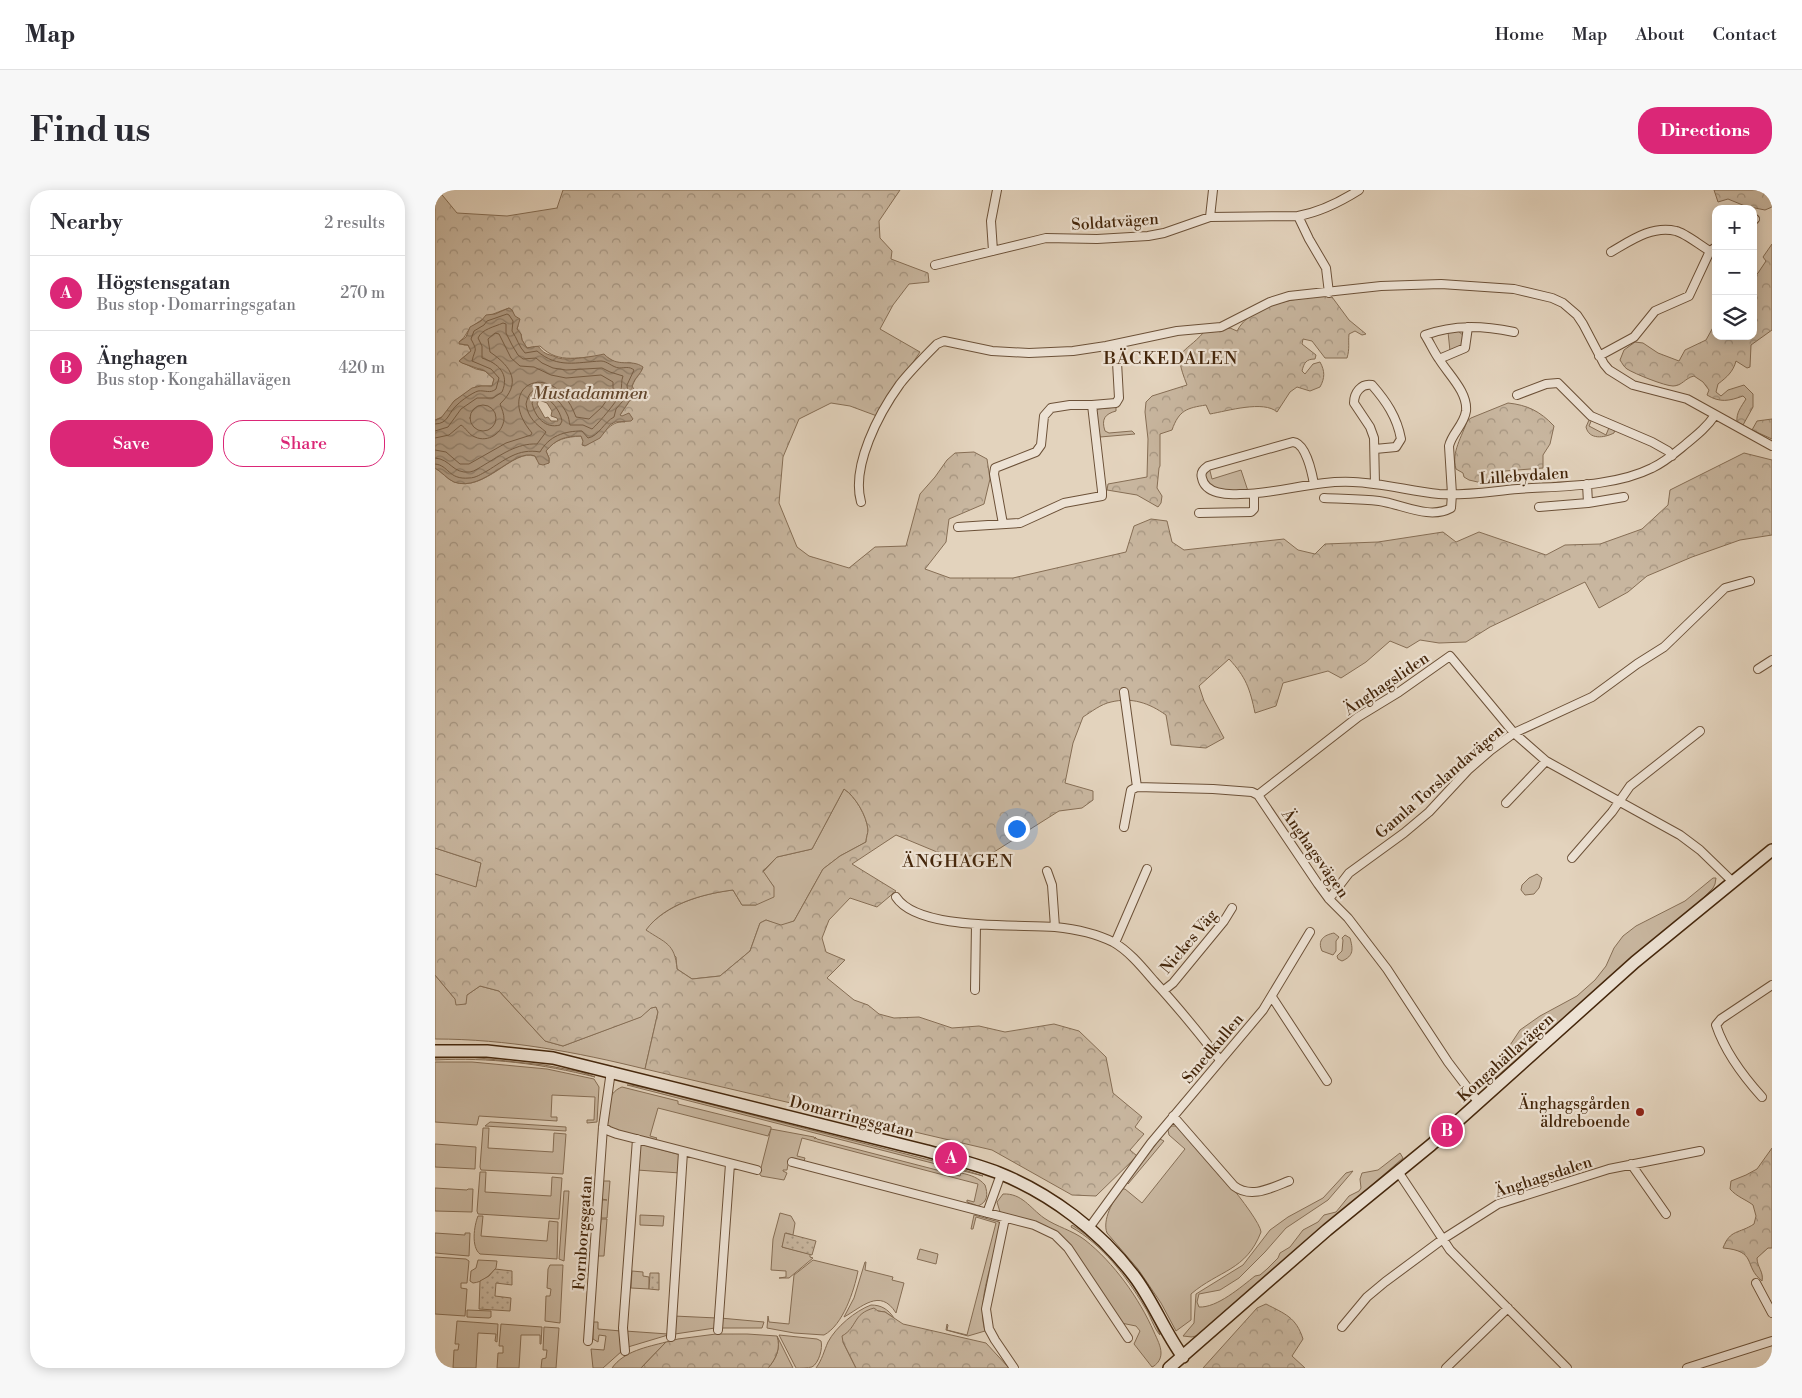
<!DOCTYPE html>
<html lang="en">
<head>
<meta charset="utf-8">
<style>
  :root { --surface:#fff; --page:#f7f7f7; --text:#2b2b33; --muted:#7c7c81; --line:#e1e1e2; --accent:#db2777 }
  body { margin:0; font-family:"Libre Bodoni",serif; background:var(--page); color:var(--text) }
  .controls { position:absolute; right:15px; top:15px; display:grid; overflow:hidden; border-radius:10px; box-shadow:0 2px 12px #0003 }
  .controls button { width:45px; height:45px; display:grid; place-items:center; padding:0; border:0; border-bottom:1px solid var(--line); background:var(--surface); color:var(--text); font:25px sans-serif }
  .you { position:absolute; left:581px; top:638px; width:18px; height:18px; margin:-12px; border:4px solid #fff; border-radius:50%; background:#1a73e8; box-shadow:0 0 0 8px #1a73e833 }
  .badge { display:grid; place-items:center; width:32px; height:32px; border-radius:50%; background:var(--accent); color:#fff; font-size:16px; font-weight:700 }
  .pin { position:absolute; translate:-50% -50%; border:2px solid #fff; box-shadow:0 1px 5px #0006 }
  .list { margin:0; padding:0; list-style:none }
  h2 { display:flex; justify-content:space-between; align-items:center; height:65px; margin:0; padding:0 20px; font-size:21px }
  h2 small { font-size:16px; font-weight:400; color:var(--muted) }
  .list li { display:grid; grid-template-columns:32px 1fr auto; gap:15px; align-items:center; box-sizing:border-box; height:75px; padding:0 20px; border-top:1px solid var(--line) }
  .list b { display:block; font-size:19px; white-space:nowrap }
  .list p { margin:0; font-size:16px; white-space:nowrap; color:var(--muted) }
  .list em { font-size:16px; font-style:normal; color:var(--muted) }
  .actions { display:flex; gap:10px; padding:15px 20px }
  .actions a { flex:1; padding:11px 0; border:1px solid var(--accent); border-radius:20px; text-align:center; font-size:18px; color:var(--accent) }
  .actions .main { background:var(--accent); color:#fff }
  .icon { flex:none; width:28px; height:28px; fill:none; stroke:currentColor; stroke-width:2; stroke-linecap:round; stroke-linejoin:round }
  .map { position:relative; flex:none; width:1337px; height:1178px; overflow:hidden; border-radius:20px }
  header { display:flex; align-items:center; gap:30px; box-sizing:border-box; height:70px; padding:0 25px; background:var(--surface); border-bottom:1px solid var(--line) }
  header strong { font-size:24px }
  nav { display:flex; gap:28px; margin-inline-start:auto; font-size:18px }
  .intro { display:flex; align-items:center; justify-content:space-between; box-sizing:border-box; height:120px; padding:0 30px }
  h1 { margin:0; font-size:35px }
  .button { padding:12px 22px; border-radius:20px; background:var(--accent); color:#fff; font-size:18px; font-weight:700 }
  main { display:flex; gap:30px; padding:0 30px }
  aside { flex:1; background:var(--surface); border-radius:20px; box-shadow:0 2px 12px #0003 }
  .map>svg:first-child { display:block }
</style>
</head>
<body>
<header>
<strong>Map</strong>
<nav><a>Home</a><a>Map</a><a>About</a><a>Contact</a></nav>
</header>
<div class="intro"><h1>Find us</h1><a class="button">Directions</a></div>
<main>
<aside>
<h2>Nearby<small>2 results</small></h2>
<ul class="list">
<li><span class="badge">A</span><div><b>Högstensgatan</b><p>Bus stop · Domarringsgatan</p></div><em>270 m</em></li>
<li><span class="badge">B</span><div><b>Änghagen</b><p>Bus stop · Kongahällavägen</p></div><em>420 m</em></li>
</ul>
<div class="actions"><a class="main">Save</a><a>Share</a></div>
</aside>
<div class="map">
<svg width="1337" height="1178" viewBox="0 0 1337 1178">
  <defs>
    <pattern id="forest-crowns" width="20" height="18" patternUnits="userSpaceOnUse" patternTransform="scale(1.25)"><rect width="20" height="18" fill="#c8b69f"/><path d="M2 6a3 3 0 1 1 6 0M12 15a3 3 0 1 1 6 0" fill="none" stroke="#a49480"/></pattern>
    <pattern id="park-dots" width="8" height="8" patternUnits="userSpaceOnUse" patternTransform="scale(1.25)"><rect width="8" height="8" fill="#c8b69f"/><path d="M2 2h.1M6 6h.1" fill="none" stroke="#a49480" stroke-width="1.8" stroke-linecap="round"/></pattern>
    <pattern id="water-waves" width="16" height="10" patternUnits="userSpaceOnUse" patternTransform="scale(1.25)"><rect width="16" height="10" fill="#ad9880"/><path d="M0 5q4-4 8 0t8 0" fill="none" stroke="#8e7c67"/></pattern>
  </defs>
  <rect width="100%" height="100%" fill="#e3d3bd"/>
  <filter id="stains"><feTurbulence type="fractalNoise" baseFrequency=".004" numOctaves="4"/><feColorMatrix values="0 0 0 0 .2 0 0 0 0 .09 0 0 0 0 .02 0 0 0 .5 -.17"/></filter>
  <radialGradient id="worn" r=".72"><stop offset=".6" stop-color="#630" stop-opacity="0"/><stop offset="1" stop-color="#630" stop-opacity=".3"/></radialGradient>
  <path fill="#c8b69f" stroke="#866e55" d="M1023 141 1029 146V155L1015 161 1013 142Z
    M681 217V221C670 224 666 229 670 241L674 243 697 241 700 244 665 247 661 221 663 219Z
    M1157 229 1154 236 1171 245 1175 235 1180 239 1179 243C1169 248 1154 250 1151 237L1154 230Z
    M774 277 777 289 806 280 813 301C797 303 785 302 771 293L769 281Z
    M409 599C420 606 432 626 433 640 433 643 431 648 431 652L405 666 388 679 359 731 346 736 331 730 325 733 315 761 285 786 257 789 242 779 241 767 210 740C232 714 266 704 298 700L307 715H321L339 697 328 682 342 667 377 659Z
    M0 658 46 673 41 698 0 684Z
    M1102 684 1107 688 1104 698 1099 704 1090 705 1086 700 1087 695 1094 688Z
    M1278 688H1281L1280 694 1278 698 1267 709 1053 894 1047 897 1041 896 1060 878 1085 840 1105 826 1142 806 1160 790 1171 776 1179 758 1188 746 1201 736 1250 711Z
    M899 743 904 747 901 751V761L898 765 887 761C882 750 889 745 899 743Z
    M910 745 915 748C918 759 919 766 907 771L903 769 902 766 907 761 908 750 907 748Z
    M0 785 20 809 32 805 45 796 64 801 110 851 128 856 205 827 216 818 221 817 223 822 210 879C141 862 72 849 0 849Z
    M35 867 109 875 146 882 160 887C108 874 54 867 0 870V868Z
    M0 872H37L112 879 159 889 164 897 162 932 152 933V930H159L160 907 117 905 116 927H122V931L44 926 42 935 0 932Z
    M192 895H196L215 899 514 975 548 986Z
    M187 897 243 911V914L336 937V939L379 947 380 949V947L382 949 525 986 526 983C536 985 544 988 550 995 553 1004 553 1012 543 1016L532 1012V1010L539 1012 543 994 367 948 362 966 370 968 369 971 354 969 352 980H348V981L352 983 349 990 326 986 324 983 325 978H326L336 939 333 946 223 918 215 946 222 948 220 950 181 941 172 935C173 920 171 903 187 897Z
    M55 932 131 937V941L50 936Z
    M736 936H742L745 938 744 939C758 949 825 1027 826 1042 811 1081 784 1080 756 1104V1130L741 1141 726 1113 703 1079 672 1043C667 1030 678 1010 687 999H690L707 1013 750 959 734 945 733 940Z
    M48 938H54L53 958 118 962 119 943 131 944 128 984 46 980 45 977Z
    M725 949 729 951 693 994 692 991Z
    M0 954 41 957 40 979 0 977Z
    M205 954 246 965 245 983 202 980Z
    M965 963 968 968 764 1145 757 1147 748 1146 759 1133 761 1104 808 1075 835 1040 853 1027 888 1008 911 983 918 981 893 1010 851 1038 830 1062 804 1088 785 1100 764 1104 762 1112 764 1117C782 1118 806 1097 820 1086L825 1085 832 1079 843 1068 845 1063 855 1057 868 1040 883 1032 889 1025 901 1022 914 1006 924 1001 926 998 925 989 927 983 943 980Z
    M45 982H51L50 1002 116 1006 117 987 127 988 124 1029 43 1024 42 1021Z
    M168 991H175L172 1028H166L167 1010H172L167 1009Z
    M0 998 32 1000 33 999H38L37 1022 0 1021Z
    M129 1001H134L129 1071 124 1069Z
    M568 1004C587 1003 595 1018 609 1028 622 1037 637 1040 650 1050 679 1073 704 1108 719 1142 722 1149 726 1156 726 1163 726 1169 723 1173 719 1176L717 1177 699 1154 705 1141 701 1136 686 1133 635 1059 592 1030 565 1022 562 1012Z
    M345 1023 356 1026 360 1033 358 1045 351 1043 347 1057 375 1064V1067L378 1068 354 1088H344L351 1087V1081L336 1080 338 1049Z
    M205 1025 229 1026 228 1036 205 1035Z
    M539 1025 564 1032 566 1039C559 1068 541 1111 550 1141L533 1146 511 1140 512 1134 513 1135 512 1140 532 1145 561 1033 541 1027 538 1039H536Z
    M43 1026H48L46 1046 112 1051 114 1031 123 1032 122 1069 45 1064C36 1057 39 1036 43 1026Z
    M166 1029H172L169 1066H163Z
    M637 1035C672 1057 712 1106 725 1145 719 1139 715 1124 709 1116 691 1086 667 1054 636 1037Z
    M0 1043 30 1045V1043H35L34 1066 0 1063Z
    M485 1059 503 1064 501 1074 482 1069Z
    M0 1067 31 1069 34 1071 32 1093H26V1098L32 1099 30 1126 0 1124Z
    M43 1070 62 1071 61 1078C54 1086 48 1092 38 1093L35 1091 36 1081 41 1078Z
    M378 1070 423 1081C419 1101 408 1135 389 1145L359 1143 332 1138 333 1126 334 1132 354 1134 359 1085Z
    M430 1072H431L430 1080 458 1087 457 1090 469 1093 461 1123C445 1097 426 1118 409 1127L419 1108Z
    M115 1075H128L125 1133 110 1131 111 1106H115L116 1099 112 1098 113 1079Z
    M197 1081 208 1082V1086L214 1087V1099L196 1098Z
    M436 1115C446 1115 453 1119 459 1128L450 1122 443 1121 418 1136 408 1152 421 1178H381C387 1170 389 1161 393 1152 401 1137 420 1121 436 1115Z
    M32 1120 56 1121V1127L54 1128 32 1127Z
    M239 1126 282 1128 280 1138 240 1144 238 1143Z
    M285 1128 329 1132 327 1138H287Z
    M22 1131 63 1134 62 1152 60 1151 61 1144 43 1143 41 1178H18L19 1160H23L24 1154H20Z
    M158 1132H163V1139L186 1141 187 1161 168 1178H158L156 1159 169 1160 171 1146 164 1145 163 1152 158 1149Z
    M66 1134 107 1137 106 1154H105V1145H86L84 1178H62L63 1163H68V1156H64Z
    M109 1137 124 1138 121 1178H106L107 1169 111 1168 112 1160H108Z
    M190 1141 233 1144V1145L193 1157Z
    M344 1145 382 1149 386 1151C388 1158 384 1173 377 1177 373 1178 365 1178 361 1178Z
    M342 1146 358 1178H333C341 1169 346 1158 342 1146Z
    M231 1152 206 1178H177C189 1161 212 1157 231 1152Z"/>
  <path fill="url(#forest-crowns)" stroke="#866e55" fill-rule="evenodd" d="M0 0H3L22 23 72 26 122 18 128 0H465L444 31 445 48 457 61 456 69 493 83 494 92 474 94 458 115 445 139 485 162 442 226 415 216 396 213 364 229 348 267 344 313 362 357 374 366 414 378 440 357 471 356 485 304 500 287 512 270 520 263 539 262 552 269 555 289 549 314 514 329 511 352 490 379 515 388H578L691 362 699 336 716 329 732 331 737 352 749 360 849 349 863 360 880 364 890 354 943 352 1008 342 1021 352 1044 342 1111 365 1130 355 1165 354 1207 339 1233 315 1235 300 1309 263 1337 270V345L1305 350 1257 367 1212 386 1193 402 1164 418 1150 392 1055 437 1031 452 1004 453 985 450 972 458 955 451 931 472 906 488 893 481 848 493 841 516 820 523C815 499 811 487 794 469L764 496 769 511 789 548 771 558 736 555 731 525C714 513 697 507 676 512 666 514 656 522 648 527L638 553 630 593 658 601V610L647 618 624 621 559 662 535 666 502 662 461 645 417 674 461 701 442 717 415 708 394 730 387 748 391 762 410 770 392 788 419 810 433 815 444 824 459 828 484 827 517 838 544 836 570 842 619 834 644 841 671 867 678 903 707 927 700 937 709 944 695 960 702 966 661 1006 637 1005 557 960 210 879 223 822 221 817 216 818 206 827 128 856 110 851 64 801 45 796 32 805 31 814 21 815 20 809 0 785V684L41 697 46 673 0 658V278C7 282 12 289 19 292 50 303 78 258 100 266L102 270 114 273V268L111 261C120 249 131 247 146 246L148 251 154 253C169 248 173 230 190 232L185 225 195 210H198L201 203 197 196 203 184C198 168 197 175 183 173 178 172 174 167 169 167 145 165 125 176 105 156L92 158 87 150 86 144 82 139 83 136 77 120 74 118C60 123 47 128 37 137 31 141 32 146 24 152L29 155H33L36 161 24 171 41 179 50 181 59 189 57 196H42L19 211 9 226 0 230ZM409 599C420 606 432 626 433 640 433 643 431 648 431 652L405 666 388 679 359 731 346 735 331 730 325 733 315 761 285 786 257 789 242 779C240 753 230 753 211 740 230 714 267 704 298 700L307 715H321L339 707V697L328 681 342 667 377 659Z
    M1279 0H1337V17L1330 20 1310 16 1293 9 1283 12Z
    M1337 54V140L1316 155 1315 177 1312 178 1301 171C1298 182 1292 187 1283 194L1281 202 1286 206 1293 200 1309 195 1318 204V217L1308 235 1302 232C1301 223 1306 217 1311 209L1308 206C1294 211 1285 213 1272 205L1274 200 1268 192 1259 186C1250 188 1247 196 1238 196 1230 196 1200 184 1192 179 1189 177 1187 173 1185 170L1189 160 1200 152 1208 153 1223 163 1244 171 1250 160 1271 150 1281 132V146H1318V87L1323 83 1331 71 1328 67Z
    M886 106 897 107 914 130 931 144 927 145 920 141 914 144C913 153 915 158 912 168H890L877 151 868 149 867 154 881 165 880 169C871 169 869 173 867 181L870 184 878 174 885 172C890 181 890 188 885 197L875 201 862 197 855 202 842 222C829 210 792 221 775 224L771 215C752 218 744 220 737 240L725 244V276L724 278 722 298 727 306 726 313 723 317 702 305 672 300 673 294 712 287 713 249 710 222 711 212 717 206 752 195C737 157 748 166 769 142L795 138 802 141C816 114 859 109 886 106Z
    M1073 213C1092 215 1105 221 1119 236L1115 254 1108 265V278L1070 281 1066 289 1047 293 1034 290 1029 287 1028 283 1021 279C1016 262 1027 247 1032 231L1036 228Z
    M1337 229V249L1317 240 1322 231Z
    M1337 958V1058H1333L1322 1068C1322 1077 1329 1082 1327 1091 1308 1076 1323 1061 1288 1058 1295 1039 1304 1044 1319 1034L1321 1026 1318 1015C1310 1009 1302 1007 1295 999L1296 991 1311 985 1322 979Z
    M831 1114C850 1124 861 1127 868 1149L857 1166 870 1178H768L822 1118Z
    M439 1118 443 1121 450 1122 468 1134 551 1153 574 1178H421L408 1152 407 1146C423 1137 417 1124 439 1118Z
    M281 1144H312L342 1146C346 1158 341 1169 333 1178H206L231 1152 243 1149Z"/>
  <path fill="url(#park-dots)" stroke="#866e55" d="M350 1043 381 1051 377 1065 347 1057Z
    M60 1079 77 1081V1095L61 1093 60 1106 76 1108 75 1121 44 1119 45 1091 54 1086Z
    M215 1083H224V1100L214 1099Z"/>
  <path fill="url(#water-waves)" stroke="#836a51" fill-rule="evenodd" d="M74 118 77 120 80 126 85 129 82 139 86 144 87 150 92 158C110 154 100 158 112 164 115 165 120 166 123 168 132 171 161 166 169 164 183 179 196 168 208 177 206 185 197 189 197 199L201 204 198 210H195L185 225 187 226 194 223 198 229 196 231 180 232 175 235 165 248 150 256 147 255 148 251 146 246C130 246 121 249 111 261L114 268V273L108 275 104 274 100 266C79 257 49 303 19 292 12 289 7 282 0 278V230L6 228 19 211 37 198 46 196H57L59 189 50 181 27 173 24 171 36 161 33 155 24 154V152L31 147 35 137 46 131 51 125 60 124ZM104 210 112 213 117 221 116 226 122 228 123 231H116L113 227 110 228 102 214Z"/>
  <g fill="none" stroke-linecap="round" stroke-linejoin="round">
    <path stroke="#785f46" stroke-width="1" d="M106 205C116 209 125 220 127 231L125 235C110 239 100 227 97 213L100 207Z
      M35 228a13 13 0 1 1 26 0a13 13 0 1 1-26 0Z
      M0 234C14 234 13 222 23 214 27 210 37 203 43 201 50 200 55 204 61 199L64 188 56 179 37 171C40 158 43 162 36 149L39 141 49 135 52 131 72 124 74 125 78 131 77 141C82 148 84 157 90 163L102 161C123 179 142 172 166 171 172 171 177 177 184 178 190 178 194 176 199 180L192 195 193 205 181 219 179 227C169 232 164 246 153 248L147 241C129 241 114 246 105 262 83 258 70 270 52 281 46 284 41 288 34 288 13 290 14 275 0 274
      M0 241 13 237 26 219 42 208H58L67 202C75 184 63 173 47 168V156L43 148C47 139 59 137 68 133L71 134V143L77 155 83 165 88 169 101 168 107 173 118 178 131 180 167 178 175 182 188 186C186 191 187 196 186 202 185 208 163 234 157 239L148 235H135C134 232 134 227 132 224 125 208 98 182 91 214 93 228 101 234 111 242L102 254C82 253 66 265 49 275 44 278 40 281 35 282 17 284 16 269 0 268
      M0 248 14 245 26 235C31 238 34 245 40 247 53 253 68 243 69 229 69 224 67 219 65 214 87 193 77 177 55 162L53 149 60 143 64 144 76 168 85 176 99 177 116 185 131 188 166 185 178 192V201L167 217 154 229 141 227C118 165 57 196 97 243L96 245 71 253 34 274H25L11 262 0 260"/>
    <g stroke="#6c5138" stroke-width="10">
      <path id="street" d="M863 26C885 22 905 12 924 0
        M775 27 778 0
        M1318 31 1320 29
        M558 61 556 31 562 0
        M1176 62C1195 51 1217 35 1241 41 1250 43 1266 56 1275 61
        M500 75 611 48 662 49 713 46 729 43 775 27 863 26 874 49 891 78 894 103
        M1164 166 1199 147 1220 121 1254 106 1275 61 1281 57
        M1004 169 1030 158 1033 137
        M1082 205 1111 194 1123 193 1156 226 1217 252 1233 261 1237 266
        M879 294C877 283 871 253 858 252L773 276C769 279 765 282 767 288 770 304 793 305 805 304 843 304 880 290 918 292 947 293 975 301 1004 304 1029 306 1058 301 1083 299 1125 296 1179 297 1217 278 1230 272 1240 263 1251 254 1262 245 1272 237 1280 225
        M940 294 939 248 935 237 919 213C919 203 926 193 937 195 951 211 962 227 966 249L961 257 940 259
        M889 308C907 309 926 309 944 311 967 314 994 330 1016 318L1017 304 1014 256C1017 243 1029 235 1031 221 1033 202 1013 184 1004 169 999 162 995 153 990 145 1020 134 1049 136 1079 142
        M426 312C416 276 444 223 465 194 476 180 489 167 502 154L509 151 557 161 594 163 638 161 671 156 742 141 786 137 835 112 854 106 946 96 1006 94 1079 99 1117 108 1128 113 1142 125 1148 134 1169 174 1174 180 1198 195 1252 209 1337 256
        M1153 313 1189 307
        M1104 317 1153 313 1152 294
        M764 323 816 322 819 319V304
        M568 334 559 284 560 278 601 262 606 255 609 226 616 218 635 215H657
        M523 337 585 333 629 313 667 306V301L657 215 681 213 684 208 681 154
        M1323 479 1337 470
        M689 502 702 597 778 599 817 602 823 605 883 694 894 709 913 728 952 779 1013 872 1044 913
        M823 605 923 527 964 502 1015 466 1079 543 1111 571 1245 645 1265 660 1298 692
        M1071 613 1111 571
        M689 637 696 600 702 597
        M1137 668 1177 622 1195 596 1265 541
        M612 681 617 695 620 737
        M461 707C483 741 581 734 620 737 640 739 660 743 678 752 694 761 707 777 719 791 742 816 764 843 785 870
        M894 709 914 683 969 643 994 622 1033 580 1056 560 1079 543 1157 507 1202 474 1229 457 1290 398 1315 391
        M680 753 712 679
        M540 800 541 734
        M728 801 738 793 789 731 797 718
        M837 807 892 891
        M1327 907C1308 886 1290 862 1281 835L1286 829 1337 795
        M738 926 799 996C816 1009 836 998 854 991
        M168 937 174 941 182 944 322 980
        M357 972 599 1035 620 1045 633 1058 693 1148
        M1196 974 1231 1024
        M964 983 1015 1060 1132 1178
        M552 1023 566 984
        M570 1028 551 1119 554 1139 560 1150 579 1178
        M654 1038 716 953 828 820 875 742
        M1321 1093 1337 1123
        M907 1137 932 1107 950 1092 1008 1049 1063 1014 1174 979 1265 961
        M283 1140 295 974
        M236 1147 248 962
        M153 1151 168 937 176 881
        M190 1161 188 1138 202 949
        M1011 1178 1073 1118
        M1252 1178 1337 1151"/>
    </g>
    <g stroke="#44260b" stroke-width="14">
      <path id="secondary" d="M0 861H52L118 868 492 961C516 968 541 974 564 983 616 1004 665 1041 699 1086 718 1111 729 1141 748 1167
        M734 1178 892 1040 996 955 1200 772 1337 660"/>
    </g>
    <use href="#street" stroke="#ede2d4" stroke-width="8"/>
    <use href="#secondary" stroke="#ede2d4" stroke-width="11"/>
  </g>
  <circle fill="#8f2418" stroke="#ede2d4" stroke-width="2" cx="1205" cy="922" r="5"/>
  <g text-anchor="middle" stroke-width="4.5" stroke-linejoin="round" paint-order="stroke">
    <g font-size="16" fill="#44260b" stroke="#ede2d4">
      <text transform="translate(680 31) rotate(-4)" y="6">Soldatvägen</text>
      <text transform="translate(1089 285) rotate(-4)" y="6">Lillebydalen</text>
      <text transform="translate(951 493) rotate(-34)" y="6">Änghagsliden</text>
      <text transform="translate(1004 591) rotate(-41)" y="6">Gamla Torslandavägen</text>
      <text transform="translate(881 663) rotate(55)" y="6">Änghagsvägen</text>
      <text transform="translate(753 751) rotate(-50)" y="6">Nickes Väg</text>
      <text transform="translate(777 858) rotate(-50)" y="6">Smedkullen</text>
      <text transform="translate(1070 867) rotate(-42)" y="6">Kongahällavägen</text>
      <text transform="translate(417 926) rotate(14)" y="6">Domarringsgatan</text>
      <text transform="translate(1108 986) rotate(-18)" y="6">Änghagsdalen</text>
      <text transform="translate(147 1043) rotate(-86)" y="6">Fornborgsgatan</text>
    </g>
    <g font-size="16" fill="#44260b" stroke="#ede2d4" text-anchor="end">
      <text x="1195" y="919">Änghagsgården<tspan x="1195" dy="18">äldreboende</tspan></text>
    </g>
    <g font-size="18" letter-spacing="1" fill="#44260b" stroke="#ede2d4">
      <text x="736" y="174">BÄCKEDALEN</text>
      <text x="523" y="677">ÄNGHAGEN</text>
    </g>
    <g font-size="18" font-style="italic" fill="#64482e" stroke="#ede2d4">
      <text x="155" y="209">Mustadammen</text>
    </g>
  </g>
  <rect width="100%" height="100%" filter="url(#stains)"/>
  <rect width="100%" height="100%" fill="url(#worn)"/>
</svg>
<div class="controls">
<button>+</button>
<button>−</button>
<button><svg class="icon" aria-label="layers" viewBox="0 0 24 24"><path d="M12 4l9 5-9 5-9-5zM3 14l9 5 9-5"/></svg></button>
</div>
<div class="you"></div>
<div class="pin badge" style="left:516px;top:968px">A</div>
<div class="pin badge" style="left:1012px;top:941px">B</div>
</div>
</main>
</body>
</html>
